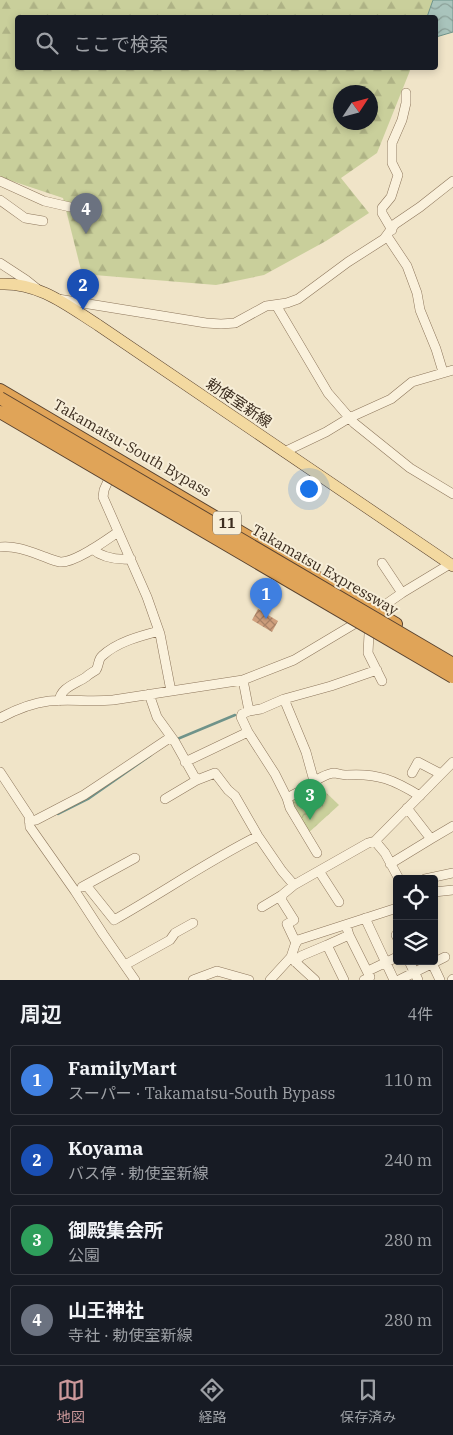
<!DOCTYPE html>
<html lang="ja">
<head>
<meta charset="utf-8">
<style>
  :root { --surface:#171b24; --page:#20242c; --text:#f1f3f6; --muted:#9ea1a6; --line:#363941; --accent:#cc999b }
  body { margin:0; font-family:"IBM Plex Serif","Noto Sans JP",serif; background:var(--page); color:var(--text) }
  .controls { position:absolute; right:15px; bottom:15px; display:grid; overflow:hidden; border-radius:5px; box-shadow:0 2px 8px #0003 }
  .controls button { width:45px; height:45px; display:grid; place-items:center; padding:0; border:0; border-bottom:1px solid var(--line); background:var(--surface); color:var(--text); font:25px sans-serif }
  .compass { position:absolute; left:333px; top:85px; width:45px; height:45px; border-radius:50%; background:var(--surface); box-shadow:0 2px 8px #0003; rotate:54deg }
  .you { position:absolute; left:308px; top:488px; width:18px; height:18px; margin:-12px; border:4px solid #fff; border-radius:50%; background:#1a73e8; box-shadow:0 0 0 8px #1a73e833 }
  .badge { display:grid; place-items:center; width:32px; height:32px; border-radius:50%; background:var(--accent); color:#fff; font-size:16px; font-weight:700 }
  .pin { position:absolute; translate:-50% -41px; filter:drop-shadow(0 1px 2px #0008) }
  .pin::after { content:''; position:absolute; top:26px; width:18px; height:15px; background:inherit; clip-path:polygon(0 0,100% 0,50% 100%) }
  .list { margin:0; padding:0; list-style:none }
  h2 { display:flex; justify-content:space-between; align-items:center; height:65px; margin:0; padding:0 20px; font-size:21px }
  h2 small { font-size:16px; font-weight:400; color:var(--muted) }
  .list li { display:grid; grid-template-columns:32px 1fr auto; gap:15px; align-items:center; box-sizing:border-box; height:70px; margin:0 10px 10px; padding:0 10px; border:1px solid var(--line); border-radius:5px }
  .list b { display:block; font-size:19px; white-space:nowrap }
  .list p { margin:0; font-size:16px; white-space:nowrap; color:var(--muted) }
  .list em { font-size:16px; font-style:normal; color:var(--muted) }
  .icon { flex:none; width:28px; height:28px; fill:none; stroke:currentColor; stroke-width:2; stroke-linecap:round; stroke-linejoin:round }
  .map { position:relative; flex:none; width:453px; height:980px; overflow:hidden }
  .search { position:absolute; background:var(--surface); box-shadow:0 2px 8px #0003; left:15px; right:15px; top:15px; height:55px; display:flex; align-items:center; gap:12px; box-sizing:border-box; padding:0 18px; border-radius:5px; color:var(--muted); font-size:19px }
  .sheet { height:385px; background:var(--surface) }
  nav { display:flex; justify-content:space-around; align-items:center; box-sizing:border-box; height:70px; border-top:1px solid var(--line); background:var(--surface); font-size:14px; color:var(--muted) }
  nav a { display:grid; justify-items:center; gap:2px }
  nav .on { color:var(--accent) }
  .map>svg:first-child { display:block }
</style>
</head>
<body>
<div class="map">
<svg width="453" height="980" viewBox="0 0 453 980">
  <defs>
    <pattern id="forest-firs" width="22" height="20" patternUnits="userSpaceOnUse" patternTransform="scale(1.25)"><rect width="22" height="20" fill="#c9cf9b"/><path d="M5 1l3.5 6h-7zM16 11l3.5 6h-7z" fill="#aeb285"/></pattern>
    <pattern id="park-crowns" width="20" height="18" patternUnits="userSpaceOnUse" patternTransform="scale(1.25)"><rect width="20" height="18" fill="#c9cf9b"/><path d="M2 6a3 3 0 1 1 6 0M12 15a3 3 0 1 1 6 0" fill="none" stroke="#aeb285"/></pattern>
    <pattern id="water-waves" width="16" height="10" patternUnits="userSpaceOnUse" patternTransform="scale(1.25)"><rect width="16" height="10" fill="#a9c4bc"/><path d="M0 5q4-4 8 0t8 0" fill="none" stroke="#8ba098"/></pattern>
    <pattern id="building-cross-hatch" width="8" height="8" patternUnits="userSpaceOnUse" patternTransform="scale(1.25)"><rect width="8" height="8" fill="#cf9f7d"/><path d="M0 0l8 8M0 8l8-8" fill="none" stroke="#a98266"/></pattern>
  </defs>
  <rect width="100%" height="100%" fill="#f0e4c8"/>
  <path fill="url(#forest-firs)" fill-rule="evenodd" d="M0 0H433L428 18H18V68H411L377 153 341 178 369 213 326 241 264 275 216 285 82 274 63 198 0 177ZM340 92H370V122H340Z"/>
  <path fill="url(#park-crowns)" d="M314 781 339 805 306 835 287 798Z"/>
  <path fill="url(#water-waves)" stroke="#6f938a" d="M433 0H453V32L436 37V18L427 17Z"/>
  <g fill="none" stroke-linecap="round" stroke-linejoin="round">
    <path stroke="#6f938a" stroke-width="2.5" d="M175 740 235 715
      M58 814 88 799 151 755"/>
  </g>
  <path fill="url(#building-cross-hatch)" d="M258 609 278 621 272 632 252 620Z"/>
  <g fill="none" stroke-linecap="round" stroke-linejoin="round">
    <g stroke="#8d765c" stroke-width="10">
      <path id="minor" d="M0 181 44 201 70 207
        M0 200 25 218 43 221
        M392 230 382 213V208L391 197 398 175 392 163V143L402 120 406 103V93
        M387 236 407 266 417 293 420 310 436 349 443 372
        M0 263 26 280 36 288
        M58 299 206 323 221 324 235 323 266 306 287 303 298 299 348 262 384 239 395 224 420 207 453 181
        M276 305 328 393 354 423 410 468 453 494
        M284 452 326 432 349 418 391 399 412 382 453 370
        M108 481 104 490 103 497 147 597 160 634 171 691
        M0 547C15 545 31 552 45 557 50 559 55 561 60 562 75 563 105 541 118 532
        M92 549C103 558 117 560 131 559
        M382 563 402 593
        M372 614 402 593 450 564
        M369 634 368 653 382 681
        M149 694 157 717 175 742 194 776 197 780 215 773 228 790 235 796 258 836 282 871 294 885 368 843 375 841
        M59 701C61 687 76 684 86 677 89 674 93 672 96 670 99 666 98 659 102 656 117 642 140 636 159 631
        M249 711 261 709 284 699 331 686 377 670
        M0 718C15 710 32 703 49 701 70 699 91 702 113 700L243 680 294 660 361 620
        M248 732 275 774 287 798 312 785 314 781 306 752 284 699
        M185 762 248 732 241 717 242 714 249 711 243 680
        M0 772 29 816 30 827 75 891 103 934 135 980
        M412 773 418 762 441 774
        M314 781C321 778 327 773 335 773 339 774 343 775 347 775 378 773 394 780 420 796
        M287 798 290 808 317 853
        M165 799 197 780
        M407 808 431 839 453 826
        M29 821 36 820 84 795 171 737
        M390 864 431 839
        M319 871 339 902
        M399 879 385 853 375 841 453 762
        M425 879 453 873
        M86 885 114 920C162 893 208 861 258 836
        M294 885 282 895V901L294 920 287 924 296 943
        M82 887 135 858
        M434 892 453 890
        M262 907 282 895
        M365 918 394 980
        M346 925 349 935 370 977 364 980
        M396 935 397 937
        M291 958 315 980
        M409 961 418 980
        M431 961 440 980
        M295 962 301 956 327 945
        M125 965 170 940 175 933 193 923
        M368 971 397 957
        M193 980 217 971 249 980
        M270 980 291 957 295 945 298 940 397 908
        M344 980 327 945 349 935
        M399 980 445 957
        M452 980 453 979"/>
    </g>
    <g stroke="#5b4430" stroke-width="12">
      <path id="major" d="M0 284C39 282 68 306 98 325L453 566"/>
    </g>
    <g stroke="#5b4430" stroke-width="14">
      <path id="highway" d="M0 390 396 624"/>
    </g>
    <use href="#minor" stroke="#faf1dc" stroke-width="9"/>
    <use href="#major" stroke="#f3d9a0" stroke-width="11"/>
    <use href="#highway" stroke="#e0a458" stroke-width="12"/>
    <g stroke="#5b4430" stroke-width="14" stroke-linecap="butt">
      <path id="highway-bridge" d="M0 398 453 664
        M0 412 453 677"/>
    </g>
    <use href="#highway-bridge" stroke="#e0a458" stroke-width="12"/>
  </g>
  <g text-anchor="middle" stroke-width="4" stroke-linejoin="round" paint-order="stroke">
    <rect fill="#f7eed8" stroke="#756857" stroke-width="1" x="213" y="511.5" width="28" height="23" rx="4"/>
    <g font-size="14" font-weight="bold" fill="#3d2e20">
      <text x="227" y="528">11</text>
    </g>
    <g font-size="15" fill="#3d2e20" stroke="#f7eed8">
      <text transform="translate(239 403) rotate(34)" y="5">勅使室新線</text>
      <text transform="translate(132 448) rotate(30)" y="5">Takamatsu-South Bypass</text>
      <text transform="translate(325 570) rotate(30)" y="5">Takamatsu Expressway</text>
    </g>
  </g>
</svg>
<div class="controls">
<button><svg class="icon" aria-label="locate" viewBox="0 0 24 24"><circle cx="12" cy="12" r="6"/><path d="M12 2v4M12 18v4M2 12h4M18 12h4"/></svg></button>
<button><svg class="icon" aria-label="layers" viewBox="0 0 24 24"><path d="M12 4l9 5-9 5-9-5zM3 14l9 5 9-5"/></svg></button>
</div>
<svg class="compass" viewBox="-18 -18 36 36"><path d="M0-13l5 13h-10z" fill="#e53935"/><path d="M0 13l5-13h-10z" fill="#9ea1a6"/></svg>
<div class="you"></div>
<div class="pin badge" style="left:266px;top:619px;background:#3f7fe0">1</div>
<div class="pin badge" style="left:83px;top:310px;background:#1a4fb4">2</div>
<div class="pin badge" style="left:310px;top:820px;background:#2e9e5b">3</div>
<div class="pin badge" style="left:86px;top:234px;background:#6b7280">4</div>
<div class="search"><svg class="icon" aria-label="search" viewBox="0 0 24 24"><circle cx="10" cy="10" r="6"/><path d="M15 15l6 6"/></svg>ここで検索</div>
</div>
<section class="sheet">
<h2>周辺<small>4件</small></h2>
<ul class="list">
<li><span class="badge" style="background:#3f7fe0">1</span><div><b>FamilyMart</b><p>スーパー · Takamatsu-South Bypass</p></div><em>110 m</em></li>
<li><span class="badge" style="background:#1a4fb4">2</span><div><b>Koyama</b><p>バス停 · 勅使室新線</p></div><em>240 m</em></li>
<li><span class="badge" style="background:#2e9e5b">3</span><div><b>御殿集会所</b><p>公園</p></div><em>280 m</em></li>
<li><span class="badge" style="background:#6b7280">4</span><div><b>山王神社</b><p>寺社 · 勅使室新線</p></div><em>280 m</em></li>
</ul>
</section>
<nav>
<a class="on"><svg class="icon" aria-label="map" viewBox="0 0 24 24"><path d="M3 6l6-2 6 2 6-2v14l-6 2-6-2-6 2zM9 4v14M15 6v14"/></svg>地図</a>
<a><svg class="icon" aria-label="directions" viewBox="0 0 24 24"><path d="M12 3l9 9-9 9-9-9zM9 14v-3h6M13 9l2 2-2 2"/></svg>経路</a>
<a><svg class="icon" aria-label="saved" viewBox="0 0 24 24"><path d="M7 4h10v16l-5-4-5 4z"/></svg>保存済み</a>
</nav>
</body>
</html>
